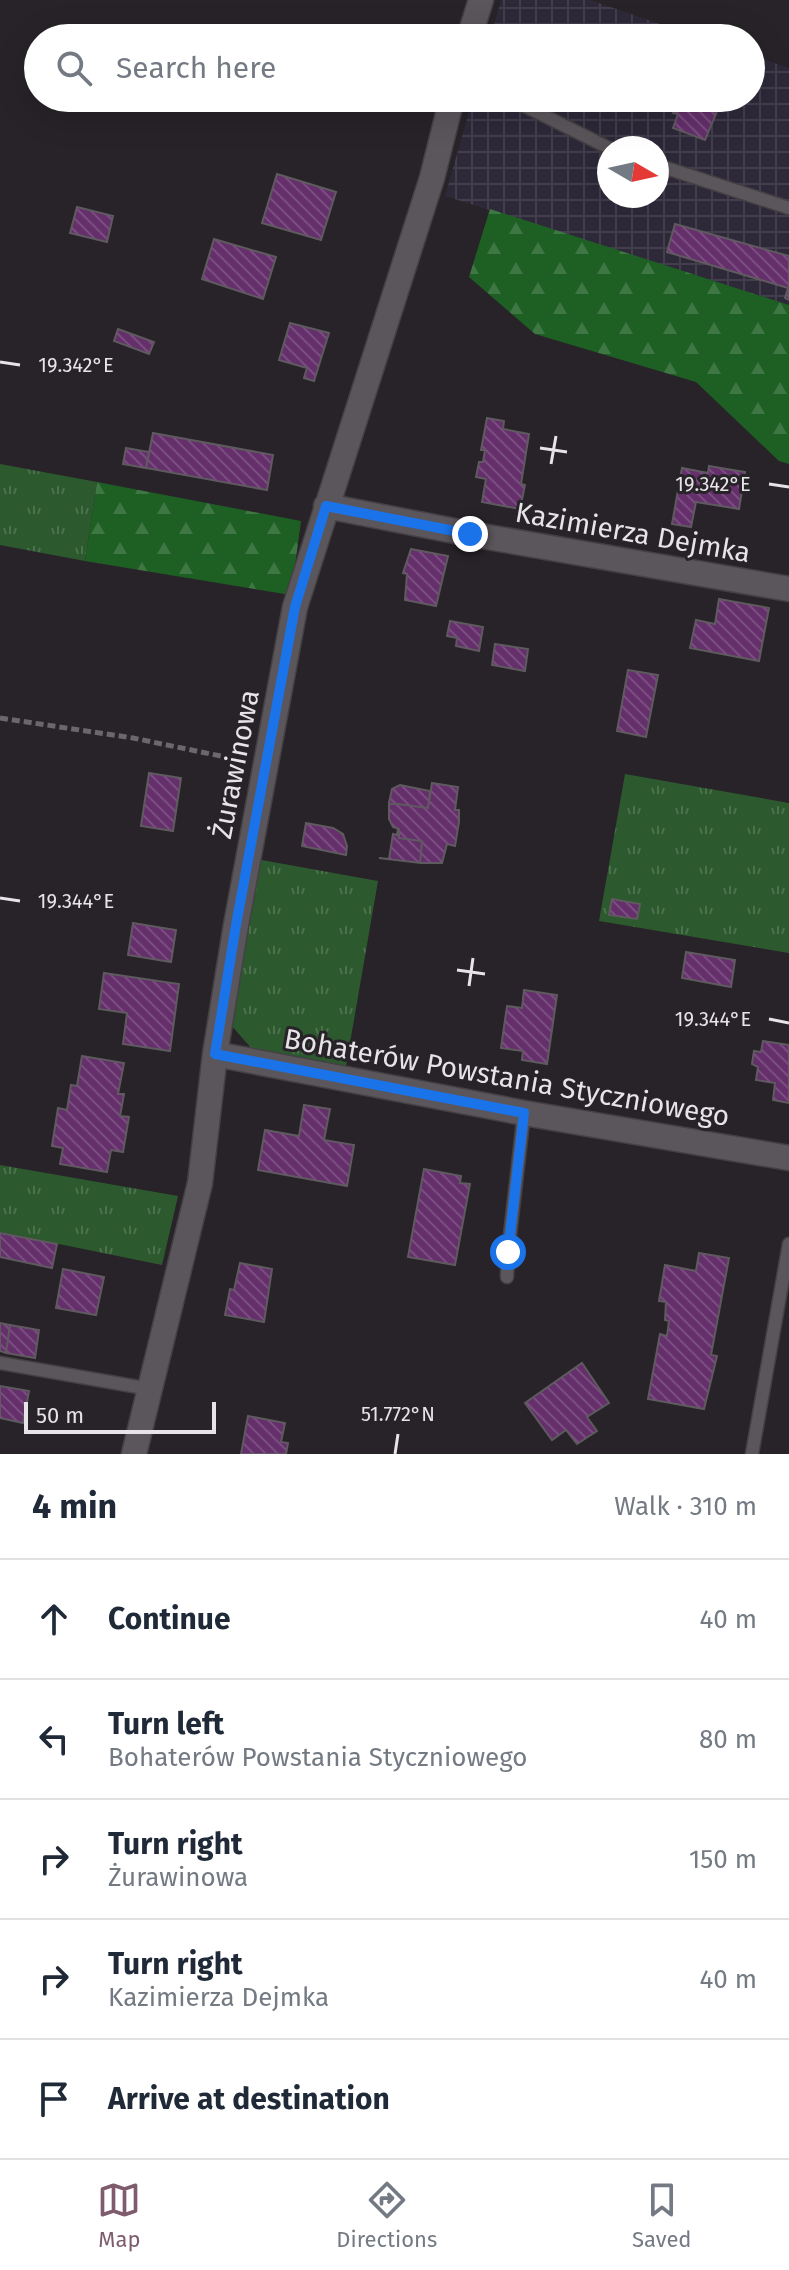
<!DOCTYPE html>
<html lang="en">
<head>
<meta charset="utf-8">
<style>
  :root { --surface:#fff; --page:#f2f2f3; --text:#1f2937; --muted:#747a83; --line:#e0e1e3; --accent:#7e5c6d }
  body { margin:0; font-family:"Fira Sans",sans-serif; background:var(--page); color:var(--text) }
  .compass { position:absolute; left:597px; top:136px; width:72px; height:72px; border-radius:50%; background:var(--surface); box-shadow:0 8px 32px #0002; rotate:99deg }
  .scale { position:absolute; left:24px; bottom:20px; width:192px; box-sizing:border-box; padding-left:8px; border:4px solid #e7e4e7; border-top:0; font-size:22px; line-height:28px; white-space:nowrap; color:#e7e4e7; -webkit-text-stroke:6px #272328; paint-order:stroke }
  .stop { position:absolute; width:24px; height:24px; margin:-18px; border:6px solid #1a73e8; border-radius:50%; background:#fff }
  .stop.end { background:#1a73e8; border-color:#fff; box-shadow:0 2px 8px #0008 }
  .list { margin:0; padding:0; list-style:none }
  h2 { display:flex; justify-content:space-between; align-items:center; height:104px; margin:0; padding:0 32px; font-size:34px }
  h2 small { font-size:26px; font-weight:400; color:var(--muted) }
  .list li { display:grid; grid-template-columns:52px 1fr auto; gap:24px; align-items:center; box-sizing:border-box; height:120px; padding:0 32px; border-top:2px solid var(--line) }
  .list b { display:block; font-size:30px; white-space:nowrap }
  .list p { margin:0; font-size:26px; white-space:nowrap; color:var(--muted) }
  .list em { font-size:26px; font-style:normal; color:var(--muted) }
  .icon { flex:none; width:44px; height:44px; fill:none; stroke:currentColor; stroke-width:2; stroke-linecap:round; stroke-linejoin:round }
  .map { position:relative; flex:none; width:789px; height:1454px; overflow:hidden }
  .search { position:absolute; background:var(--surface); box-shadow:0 8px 32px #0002; left:24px; right:24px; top:24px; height:88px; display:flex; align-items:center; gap:20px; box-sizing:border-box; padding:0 28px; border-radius:44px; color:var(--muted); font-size:30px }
  .sheet { height:704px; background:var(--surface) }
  nav { display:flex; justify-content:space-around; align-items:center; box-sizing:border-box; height:112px; border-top:2px solid var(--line); background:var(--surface); font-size:22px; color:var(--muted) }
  nav a { display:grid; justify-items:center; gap:4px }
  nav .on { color:var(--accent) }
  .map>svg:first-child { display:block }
</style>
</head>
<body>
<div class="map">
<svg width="789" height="1454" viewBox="0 0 789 1454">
  <defs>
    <pattern id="industrial-grid" width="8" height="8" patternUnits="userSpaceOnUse" patternTransform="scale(2)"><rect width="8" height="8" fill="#2e2939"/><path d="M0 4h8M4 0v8" fill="none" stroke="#423e4c"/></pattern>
    <pattern id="grass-tufts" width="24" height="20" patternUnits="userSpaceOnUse" patternTransform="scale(2)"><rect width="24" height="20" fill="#2d592f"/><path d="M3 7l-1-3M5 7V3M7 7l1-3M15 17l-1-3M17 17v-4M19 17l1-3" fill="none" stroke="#4b714d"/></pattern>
    <pattern id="forest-firs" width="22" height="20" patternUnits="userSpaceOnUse" patternTransform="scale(2)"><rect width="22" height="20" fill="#1e6024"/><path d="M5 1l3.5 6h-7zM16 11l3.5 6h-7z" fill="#3f7744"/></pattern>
    <pattern id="building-back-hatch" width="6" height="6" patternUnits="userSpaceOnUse" patternTransform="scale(2)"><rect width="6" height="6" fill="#642f6b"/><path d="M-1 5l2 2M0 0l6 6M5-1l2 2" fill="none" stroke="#7a4d80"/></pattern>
  </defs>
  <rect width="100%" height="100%" fill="#272328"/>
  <path fill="url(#industrial-grid)" fill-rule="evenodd" d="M501 0H590L701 38H490Z
    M751 55 789 68V305L445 196 473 98H751ZM609 148H657V196H609Z"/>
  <path fill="url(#grass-tufts)" d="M0 464 97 482 85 561 0 545Z
    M625 774 789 803V953L599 921Z
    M256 859 378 881 346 1066 253 1050 230 1024Z
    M0 1165 178 1196 162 1265 0 1232Z"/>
  <path fill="url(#forest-firs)" d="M490 209 789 305V464L779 461 696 382 535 334 469 277Z
    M97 482 301 521 291 595 85 561Z"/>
  <path fill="url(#building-back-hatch)" stroke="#5f5a5f" stroke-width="2" d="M678 98H718L717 101 721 102 705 140 673 128 678 114 673 113Z
    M277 174 336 192 321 240 262 223Z
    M77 207 113 216 107 242 70 233Z
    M675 224 789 256V300L785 298 788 288 667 252Z
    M214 239 276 257 263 299 202 279Z
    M290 323 329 333 314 381 304 378 307 368 279 360Z
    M118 329 154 342 149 354 114 341Z
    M487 418 504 421 503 429 529 434 521 484 525 485 520 509 482 502 486 479 476 477 479 462H483L485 450H481Z
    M153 433 273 455 267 490 146 468Z
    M126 448 149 452 146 468 123 464Z
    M709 466 745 472 739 509 696 502 691 527 672 524 682 468 708 473Z
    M411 549 448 556 436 606 405 600 407 574 403 573Z
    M719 599 769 608 759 661 690 648 696 620 715 624Z
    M450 621 483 627 479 651 456 646 457 638 447 636Z
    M495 644 528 649 525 671 492 665Z
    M628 670 658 675 646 737 617 731Z
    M149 773 181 778 173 831 141 826Z
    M432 783 458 787 455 810H459V822L455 846 447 844 442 863H420L422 841 399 838V829L393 827 389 819V803L428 808Z
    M400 785 430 791 428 808 389 803 392 789Z
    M306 823 333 828 343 834 347 846 346 855 302 846Z
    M398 829 399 838 422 841 420 863 379 858 389 859 393 834 397 835Z
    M612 899 640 904 637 919 609 915Z
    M133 923 176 930 171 962 128 955Z
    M686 952 735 960 731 987 682 978Z
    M104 973 179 984 170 1051 123 1044 127 1013 99 1009Z
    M524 990 557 995 547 1064 522 1060 523 1051 501 1048 507 1006 522 1008Z
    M763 1041 789 1045V1103L773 1100 775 1083 756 1080 758 1067 752 1064 754 1051 761 1052Z
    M82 1056 124 1063 118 1094H124L120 1116 129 1117 123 1152 111 1150 107 1172 60 1164 63 1148 52 1146 58 1108 67 1110 71 1085 77 1086Z
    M304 1105 330 1109 324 1140 354 1145 347 1186 258 1170 265 1130 299 1136Z
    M424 1169 461 1176 460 1183 470 1184 455 1265 408 1257Z
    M0 1233 57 1244 52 1268 0 1257Z
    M699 1253 729 1258 711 1355 717 1356 704 1409 648 1399 660 1334 667 1336 669 1321 665 1320 666 1302 659 1301 665 1265 696 1271Z
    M240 1263 272 1269 264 1322 225 1315 230 1289 234 1290Z
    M63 1269 104 1277 96 1315 56 1308Z
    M0 1323 10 1325 6 1353 0 1351Z
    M10 1325 39 1330 35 1358 6 1353Z
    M582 1363 609 1403 587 1417 597 1431 577 1444 566 1430 552 1440 525 1403Z
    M0 1386 29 1391 23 1423 0 1418Z
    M248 1416 285 1423 281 1442 288 1443 286 1454H241Z"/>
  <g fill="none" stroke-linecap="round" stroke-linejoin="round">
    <g stroke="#444144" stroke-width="15">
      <path id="lane" d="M509 98 609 148
        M657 165 789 208
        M507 1277 508 1252 524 1113
        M0 1363 150 1389
        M752 1454 789 1244"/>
    </g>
    <g stroke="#444144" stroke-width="27">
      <path id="street" d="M469 38 481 0
        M326 506 470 534 789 589
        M215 1054 524 1113 789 1158
        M134 1454 200 1183 215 1054 236 925 295 607 432 178 452 98"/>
    </g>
    <path stroke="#6b676c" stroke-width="5" stroke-dasharray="8 4" stroke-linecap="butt" d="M0 718 133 738 245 761"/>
    <use href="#lane" stroke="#5b565b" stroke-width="12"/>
    <use href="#street" stroke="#5b565b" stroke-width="24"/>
  </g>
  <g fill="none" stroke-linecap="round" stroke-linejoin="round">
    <path stroke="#1a73e8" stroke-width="10" d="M470 534 326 506 295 607 236 925 215 1054 524 1113 508 1252"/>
  </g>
  <path fill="none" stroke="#e7e4e7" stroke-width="3" d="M0 362 20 365M540 448 567 452M551 464 556 436M769 484 789 487M0 898 20 901M457 970 485 974M469 986 473 958M769 1019 789 1023M395 1454 398 1434"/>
  <g text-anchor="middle" stroke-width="6" stroke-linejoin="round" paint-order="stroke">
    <g font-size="28" fill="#e7e4e7" stroke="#272328">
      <text transform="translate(633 532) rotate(10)" y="10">Kazimierza Dejmka</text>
      <text transform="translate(235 764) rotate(-79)" y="10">Żurawinowa</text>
      <text transform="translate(507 1077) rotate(10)" y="10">Bohaterów Powstania Styczniowego</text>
    </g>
  </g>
  <g font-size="20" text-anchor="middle" fill="#e7e4e7" stroke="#272328" stroke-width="6" stroke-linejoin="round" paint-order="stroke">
    <text x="76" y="372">19.342°E</text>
    <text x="713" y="491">19.342°E</text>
    <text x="76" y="908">19.344°E</text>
    <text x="713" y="1026">19.344°E</text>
    <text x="398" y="1421">51.772°N</text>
  </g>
</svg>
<svg class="compass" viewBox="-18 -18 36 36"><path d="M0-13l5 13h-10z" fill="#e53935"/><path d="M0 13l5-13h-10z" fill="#747a83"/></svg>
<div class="scale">50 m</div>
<div class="stop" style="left:508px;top:1252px"></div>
<div class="stop end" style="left:470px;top:534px"></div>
<div class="search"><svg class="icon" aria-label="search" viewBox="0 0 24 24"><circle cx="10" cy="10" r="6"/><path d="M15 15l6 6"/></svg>Search here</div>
</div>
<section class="sheet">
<h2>4 min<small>Walk · 310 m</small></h2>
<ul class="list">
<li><svg class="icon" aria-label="ahead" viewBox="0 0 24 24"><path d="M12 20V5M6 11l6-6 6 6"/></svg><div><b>Continue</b></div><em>40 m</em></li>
<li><svg class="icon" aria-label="left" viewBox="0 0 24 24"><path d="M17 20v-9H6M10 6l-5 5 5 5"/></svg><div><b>Turn left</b><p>Bohaterów Powstania Styczniowego</p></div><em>80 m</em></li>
<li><svg class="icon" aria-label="right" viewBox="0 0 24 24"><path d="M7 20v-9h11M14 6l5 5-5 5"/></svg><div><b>Turn right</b><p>Żurawinowa</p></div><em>150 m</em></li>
<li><svg class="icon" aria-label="right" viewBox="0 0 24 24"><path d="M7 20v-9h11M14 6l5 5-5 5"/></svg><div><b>Turn right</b><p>Kazimierza Dejmka</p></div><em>40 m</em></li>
<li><svg class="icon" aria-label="arrive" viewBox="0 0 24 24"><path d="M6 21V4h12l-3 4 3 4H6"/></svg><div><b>Arrive at destination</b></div></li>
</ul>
</section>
<nav>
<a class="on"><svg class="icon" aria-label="map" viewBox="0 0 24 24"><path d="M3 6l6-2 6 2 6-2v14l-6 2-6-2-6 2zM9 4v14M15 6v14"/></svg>Map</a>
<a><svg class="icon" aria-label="directions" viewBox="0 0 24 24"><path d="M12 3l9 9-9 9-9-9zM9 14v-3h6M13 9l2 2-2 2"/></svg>Directions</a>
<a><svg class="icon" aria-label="saved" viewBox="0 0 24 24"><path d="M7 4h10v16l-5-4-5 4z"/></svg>Saved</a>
</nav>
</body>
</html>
